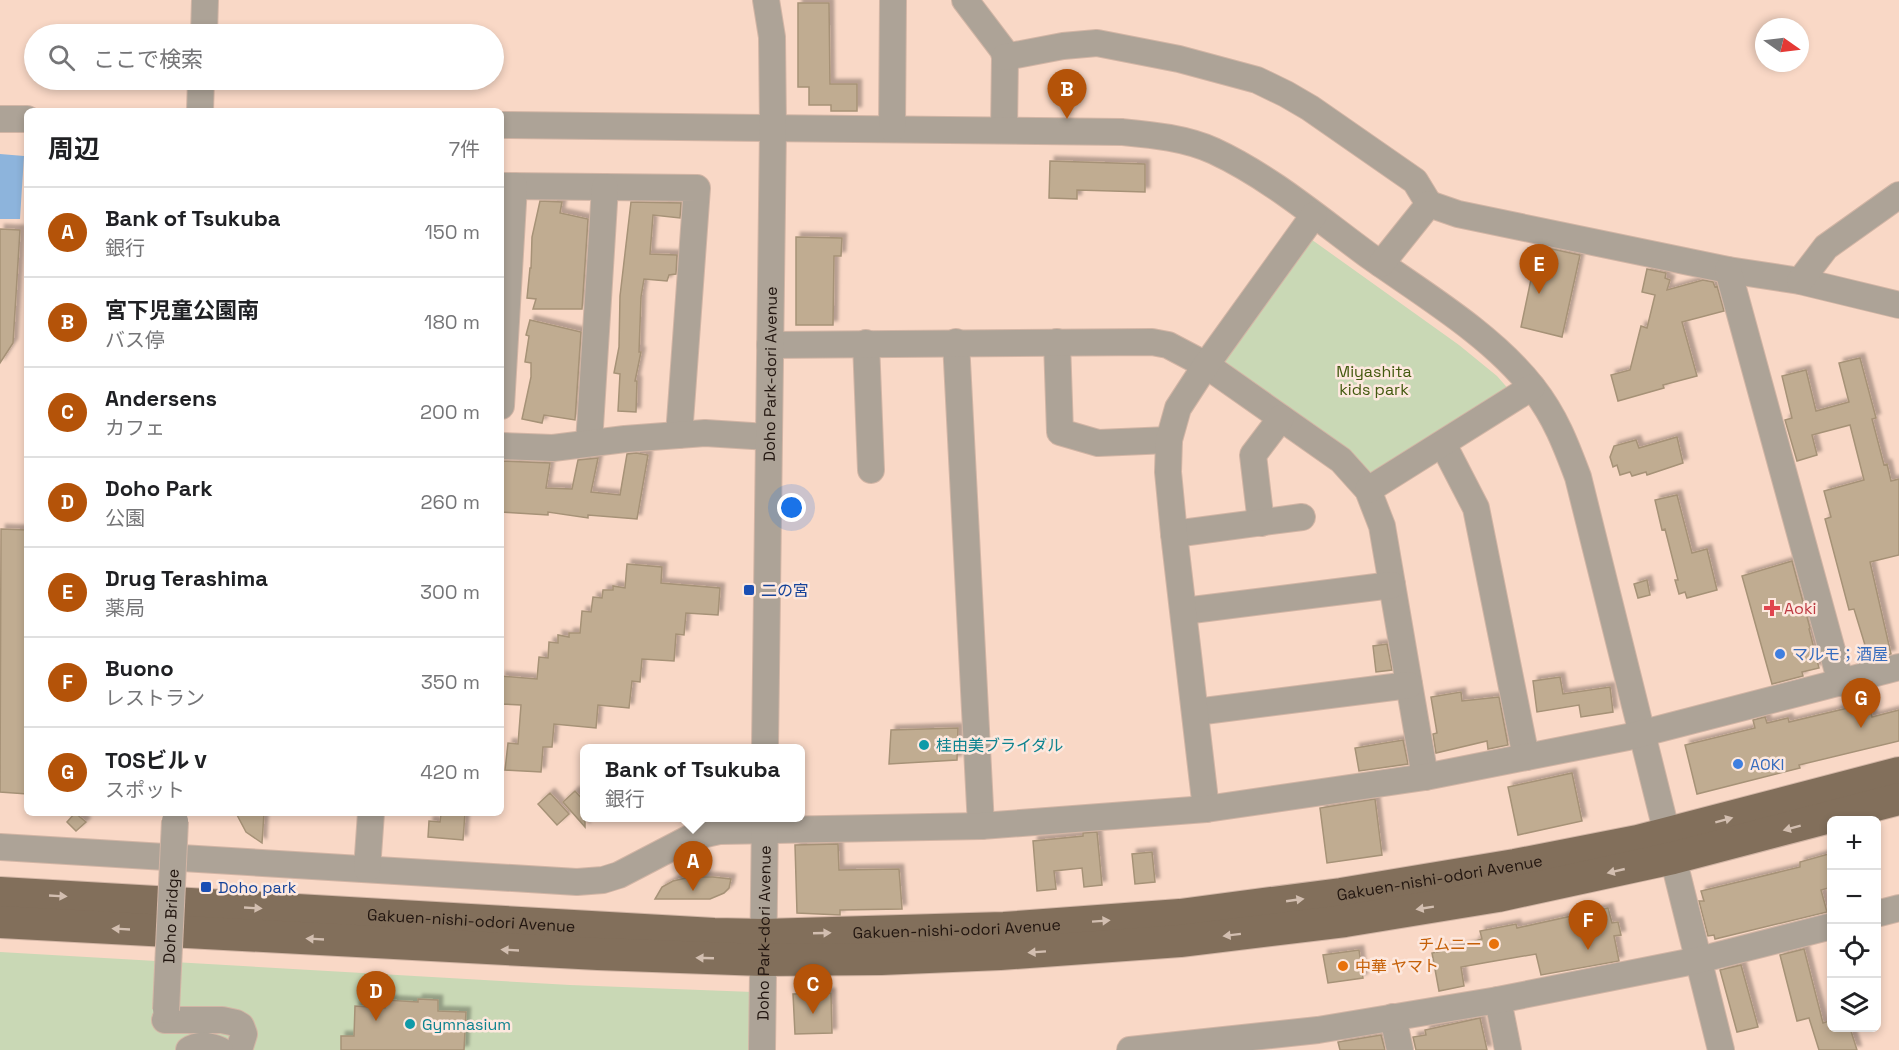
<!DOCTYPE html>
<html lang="ja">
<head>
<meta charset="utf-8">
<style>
  :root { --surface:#fff; --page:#f6f6f6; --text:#202124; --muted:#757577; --line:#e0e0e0; --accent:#b45309 }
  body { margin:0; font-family:"Space Grotesk","Noto Sans JP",sans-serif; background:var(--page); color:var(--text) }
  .controls { position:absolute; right:18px; bottom:18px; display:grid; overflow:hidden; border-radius:9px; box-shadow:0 3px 9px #0003 }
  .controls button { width:54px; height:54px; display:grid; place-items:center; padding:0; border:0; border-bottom:2px solid var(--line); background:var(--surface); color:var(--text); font:30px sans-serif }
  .compass { position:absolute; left:1755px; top:18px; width:54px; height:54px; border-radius:50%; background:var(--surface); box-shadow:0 3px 9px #0003; rotate:104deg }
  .you { position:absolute; left:792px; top:508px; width:21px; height:21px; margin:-15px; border:4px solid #fff; border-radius:50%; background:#1a73e8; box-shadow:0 0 0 9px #1a73e833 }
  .badge { display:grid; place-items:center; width:39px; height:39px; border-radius:50%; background:var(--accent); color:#fff; font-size:20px; font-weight:700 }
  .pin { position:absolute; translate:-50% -50px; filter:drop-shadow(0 2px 3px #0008) }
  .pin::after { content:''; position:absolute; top:32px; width:21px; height:18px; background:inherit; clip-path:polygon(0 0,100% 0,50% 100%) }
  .popup { position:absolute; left:580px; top:744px; width:225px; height:78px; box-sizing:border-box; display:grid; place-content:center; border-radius:9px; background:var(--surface); filter:drop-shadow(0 2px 4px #0005); font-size:20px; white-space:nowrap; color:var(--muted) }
  .popup b { font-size:22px; color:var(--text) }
  .popup::after { content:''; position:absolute; left:50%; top:100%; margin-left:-12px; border:12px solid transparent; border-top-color:var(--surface) }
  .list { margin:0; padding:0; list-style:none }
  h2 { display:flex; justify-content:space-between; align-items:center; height:78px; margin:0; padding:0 24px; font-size:26px }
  h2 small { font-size:20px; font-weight:400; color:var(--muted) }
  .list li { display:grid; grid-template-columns:39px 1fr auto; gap:18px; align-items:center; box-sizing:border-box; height:90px; padding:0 24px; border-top:2px solid var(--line) }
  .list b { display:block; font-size:22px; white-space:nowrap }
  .list p { margin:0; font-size:20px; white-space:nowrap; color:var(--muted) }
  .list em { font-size:20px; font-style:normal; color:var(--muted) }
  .icon { flex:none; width:33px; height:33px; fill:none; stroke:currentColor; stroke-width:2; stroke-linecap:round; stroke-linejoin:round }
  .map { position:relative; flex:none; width:1899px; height:1050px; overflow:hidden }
  .search { position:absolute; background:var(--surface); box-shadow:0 3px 9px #0003; left:24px; top:24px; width:480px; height:66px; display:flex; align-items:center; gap:15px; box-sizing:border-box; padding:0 21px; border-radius:33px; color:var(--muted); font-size:22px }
  .panel { position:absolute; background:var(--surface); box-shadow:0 3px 9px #0003; left:24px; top:108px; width:480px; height:708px; border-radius:9px }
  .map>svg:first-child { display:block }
</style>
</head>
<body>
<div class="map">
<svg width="1899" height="1050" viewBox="0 0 1899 1050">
  <defs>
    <filter id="shadow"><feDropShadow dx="4.5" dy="-4.5" stdDeviation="1.5" flood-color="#0004"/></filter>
  </defs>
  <rect width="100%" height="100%" fill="#f9d8c6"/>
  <path fill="#c9d8b5" d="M1308 237 1459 345 1497 376 1511 392 1374 479 1223 366 1220 358Z
    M0 952 570 985 753 992V1050H0Z"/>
  <path fill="#8db4dc" d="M0 154 24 156 20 219H0Z"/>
  <path fill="#c0ac91" stroke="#a69277" stroke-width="1.5" filter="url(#shadow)" d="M798 3H829L830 84H857V111H831V105H809V87H798Z
    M1050 161 1145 164V192L1077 190V199L1049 198Z
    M540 201 562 202 560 213 588 219 582 309H533L536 299 527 298 530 268H531L532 237Z
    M631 202 681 203 680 218 653 215 650 254 677 255 676 274 669 275 667 281 644 279 641 297 639 352H641L635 381H637L636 412 618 411 620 374 614 373 619 347 620 296Z
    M0 229 20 230 13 343 0 363Z
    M796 237 842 238 841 256H834L833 325H796Z
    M1538 246 1580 255 1562 337 1521 327Z
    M1647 269 1666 273 1665 278 1670 280 1667 290 1703 280 1713 282 1715 287 1717 286 1724 311 1682 322 1697 376 1663 385 1664 388 1618 401 1611 375 1630 370 1641 326 1647 328 1655 295 1642 292Z
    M530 320 581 332 575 420 544 415 542 423 522 419 531 377V363L525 362 529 336 526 335Z
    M1860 358 1876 418 1872 419 1884 465 1887 464 1891 481 1899 479V555L1870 562 1891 654 1866 660 1862 646 1865 645 1854 609 1849 610 1825 519 1831 517 1824 491 1864 480 1850 425 1812 435 1817 455 1797 461 1785 420 1792 418 1782 376 1806 370 1816 411 1849 402 1839 363Z
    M1677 437 1683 463 1647 475 1646 472 1632 476 1630 472 1620 475 1617 465 1613 467 1610 457 1614 446 1636 440 1639 448Z
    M636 453 648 455 637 519 588 515V518L548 512V515L501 512V461L550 463 546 488 572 489 578 460 598 458 591 492 620 495 627 454Z
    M1677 495 1692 553 1707 549 1717 590 1687 598 1685 592 1679 594 1675 580H1678L1665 529 1662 530 1655 500Z
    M1 529 27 530V794L0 792Z
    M1792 561 1810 628 1809 629 1819 668 1802 672 1803 676 1772 684 1742 576Z
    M627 564 662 567 661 583 720 588 718 615 686 613 684 635 676 634 674 661 642 659 640 682 632 681 629 708 598 705 596 728 554 724 552 747H543L541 772 505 770 508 743 518 744 521 705 501 704V676L537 679 539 657 548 658 549 642 558 643V635L569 637V633H580L582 611 591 612 593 597 602 598 603 590H613V586L625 588Z
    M1647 580 1650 595 1638 598 1634 584Z
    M1387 644 1392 670 1376 672 1373 646Z
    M1560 677 1563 694 1610 687 1613 712 1581 717 1579 705 1537 712 1533 681Z
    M1461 692 1462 701 1499 697 1508 745 1488 749 1487 741 1436 753 1433 734 1437 733 1431 697Z
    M1869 703 1872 717 1899 710V741L1799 765 1800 768 1697 794 1685 745 1755 728 1753 720 1765 717 1767 723 1788 718 1789 722Z
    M958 728 957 760 889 764 891 730Z
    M1403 740 1408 764 1359 771 1355 748Z
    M1572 773 1582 821 1518 835 1508 787Z
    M575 791 585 802V827L563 802Z
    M550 793 569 814 557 825 538 804Z
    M1375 799 1382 855 1327 863 1320 808Z
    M75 813 86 822 76 831 67 822Z
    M236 813H264L262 843 246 832Z
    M450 813H465L463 840 428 837 429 821 440 822 441 814 449 815Z
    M1097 832 1102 885 1084 887 1082 868 1054 871 1056 889 1037 891 1033 841 1083 836V833Z
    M838 844 839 870 899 869 902 909 840 910V915L797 913 795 845Z
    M1152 852 1155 882 1135 884 1132 854Z
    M1832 853V887L1821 890 1827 912 1715 939 1714 935 1708 936 1699 901H1704L1701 891 1800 867V862Z
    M690 877H713L731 879 729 888 724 893 710 899H655L662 887 673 881Z
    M1608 908 1612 923 1618 922 1621 935 1614 936 1619 961 1541 975 1536 954 1489 962 1461 967 1464 986 1439 991 1432 953 1476 944 1475 941 1482 939 1480 931 1516 924 1517 928Z
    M1804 949 1823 1023 1832 1020V1028H1850L1857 1050H1819L1809 1018 1797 1021 1780 955Z
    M1359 950 1363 978 1328 983 1323 955Z
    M1741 965 1758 1027 1737 1032 1720 970Z
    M831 993 832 1033 795 1034 793 994Z
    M418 999 438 1000V1011L466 1012 464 1050H341V1036H354L355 1006 385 1008 386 1000 418 1002Z
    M1480 1018 1487 1050H1416L1413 1037 1426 1035 1425 1030Z
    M1381 1035 1385 1050H1340L1338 1042Z"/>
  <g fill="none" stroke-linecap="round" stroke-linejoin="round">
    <g stroke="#d2b5a5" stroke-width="28">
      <g id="minor">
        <path d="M965 0 1003 50 1005 57 1004 130"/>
        <path d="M204 34 205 0"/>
        <path d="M1005 57 1063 46 1097 43 1179 59 1257 80 1286 94 1310 108 1415 181 1429 204"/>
        <path d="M200 111 201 80"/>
        <path d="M0 119H27"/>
        <path d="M501 125 1122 132C1153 135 1185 138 1214 151 1270 177 1319 219 1368 255 1423 294 1492 335 1533 388 1555 416 1566 445 1578 477L1721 1050"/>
        <path d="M892 129 893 0"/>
        <path d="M501 186 697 188 679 435"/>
        <path d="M1381 264 1429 204 1458 214 1728 270 1800 281 1899 305"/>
        <path d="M1728 270 1841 683"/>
        <path d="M1800 281 1826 247 1899 195"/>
        <path d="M956 342 981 826"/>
        <path d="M1057 342 1060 432 1098 443 1169 440"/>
        <path d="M866 343 871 470"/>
        <path d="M770 345 1152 342 1168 345 1206 365 1341 460 1368 490 1382 526 1425 777"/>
        <path d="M501 406 514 186"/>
        <path d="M589 443 605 187"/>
        <path d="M1443 444 1476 508 1526 757"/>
        <path d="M501 446 553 448 625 439 705 433 769 437"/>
        <path d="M1368 490 1532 387"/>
        <path d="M1261 523 1253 455 1281 418"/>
        <path d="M1174 534 1302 517"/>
        <path d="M1184 611 1392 585"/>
        <path d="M1196 712 1409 685"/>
        <path id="s1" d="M765 748 773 128 772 37 766 0"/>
        <path d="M1206 809 1174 534 1168 472 1169 440 1178 408 1206 365 1314 215"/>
        <path d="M0 847 577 882 603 880 619 875 692 837 719 831 981 826 1206 809 1425 777 1628 737 1899 667"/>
        <path d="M367 869 371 813"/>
        <path d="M1876 914 1899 908"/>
        <path d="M1498 1000 1508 1050"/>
        <path d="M1393 1017 1400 1050"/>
        <path d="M165 1020H222L236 1023 241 1026 244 1034 239 1050"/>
        <path d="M189 1050C199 1043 209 1045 220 1050"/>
        <path id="s2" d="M762 1050 765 818"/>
        <path d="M1130 1050 1318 1030 1498 1000 1699 960 1832 926"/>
      </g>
    </g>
    <g stroke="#d2b5a5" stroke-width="34">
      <g id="major">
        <path id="s3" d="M0 893 714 934 764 935 1004 928 1180 915 1341 894 1515 865 1638 841 1899 773"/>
        <path d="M0 922 598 954 763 960 881 959 1000 954 1180 941 1345 921 1498 896 1673 858 1899 799"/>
      </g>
    </g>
    <use href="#minor" stroke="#ada397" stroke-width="26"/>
    <use href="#major" stroke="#826f5b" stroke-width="32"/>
    <g stroke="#d2b5a5" stroke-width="28" stroke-linecap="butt">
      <g id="minor-bridge">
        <path id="s4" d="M166 1010 175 821"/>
      </g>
    </g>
    <use href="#minor-bridge" stroke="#ada397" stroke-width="26"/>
  </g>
  <defs><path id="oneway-solid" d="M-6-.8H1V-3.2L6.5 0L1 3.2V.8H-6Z" transform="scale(1.5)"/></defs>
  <g fill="#d2beb0">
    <use href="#oneway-solid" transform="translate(1724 820) rotate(-15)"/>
    <use href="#oneway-solid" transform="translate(1792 828) rotate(165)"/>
    <use href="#oneway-solid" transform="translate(1616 871) rotate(167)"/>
    <use href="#oneway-solid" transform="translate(58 896) rotate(3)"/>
    <use href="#oneway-solid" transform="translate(1295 900) rotate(-8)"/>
    <use href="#oneway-solid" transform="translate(253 908) rotate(3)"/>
    <use href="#oneway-solid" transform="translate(1425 908) rotate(171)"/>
    <use href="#oneway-solid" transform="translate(1101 921) rotate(-4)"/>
    <use href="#oneway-solid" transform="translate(121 929) rotate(-177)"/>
    <use href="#oneway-solid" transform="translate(822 933) rotate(-2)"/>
    <use href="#oneway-solid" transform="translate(1232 935) rotate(173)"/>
    <use href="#oneway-solid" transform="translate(315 939) rotate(-177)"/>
    <use href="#oneway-solid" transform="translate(510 950) rotate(-177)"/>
    <use href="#oneway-solid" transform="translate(1037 952) rotate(176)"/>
    <use href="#oneway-solid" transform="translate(705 958) rotate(-178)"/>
  </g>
  <g fill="#1a4fb4" stroke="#fde8de" stroke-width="2">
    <rect x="743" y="584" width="12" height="12" rx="3"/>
    <rect x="200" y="881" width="12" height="12" rx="3"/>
  </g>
  <path fill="#e0444e" stroke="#fde8de" stroke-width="2" d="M1769 599h6v6h6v6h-6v6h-6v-6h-6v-6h6z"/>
  <g fill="#3f7fe0" stroke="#fde8de" stroke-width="2">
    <circle cx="1780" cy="654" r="6"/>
    <circle cx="1738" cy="764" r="6"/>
  </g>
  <g fill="#0f9aa8" stroke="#fde8de" stroke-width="2">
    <circle cx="924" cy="745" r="6"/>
    <circle cx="410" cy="1024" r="6"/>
  </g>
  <g fill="#e8710a" stroke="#fde8de" stroke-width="2">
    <circle cx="1494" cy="944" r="6"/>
    <circle cx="1343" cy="966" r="6"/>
  </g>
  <g text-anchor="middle" stroke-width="5" stroke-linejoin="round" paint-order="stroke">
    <g font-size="16" fill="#42590e" stroke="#fde8de">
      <text x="1374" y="377">Miyashita<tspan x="1374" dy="18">kids park</tspan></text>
    </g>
    <g font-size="16" fill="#221610" stroke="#fde8de">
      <text dy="6" stroke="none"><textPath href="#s1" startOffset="374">Doho Park-dori Avenue</textPath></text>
      <text dy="6" stroke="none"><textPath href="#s3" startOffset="1444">Gakuen-nishi-odori Avenue</textPath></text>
      <text dy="6" stroke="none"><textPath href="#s4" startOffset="94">Doho Bridge</textPath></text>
      <text dy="6" stroke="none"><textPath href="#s3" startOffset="472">Gakuen-nishi-odori Avenue</textPath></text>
      <text dy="6" stroke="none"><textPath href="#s3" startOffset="958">Gakuen-nishi-odori Avenue</textPath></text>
      <text dy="6" stroke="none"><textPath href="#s2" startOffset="117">Doho Park-dori Avenue</textPath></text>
    </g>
    <g font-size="16" fill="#164399" stroke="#fde8de" text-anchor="start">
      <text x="761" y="596">二の宮</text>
      <text x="218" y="893">Doho park</text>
    </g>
    <g font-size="16" fill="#be3a42" stroke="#fde8de" text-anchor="start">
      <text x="1784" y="614">Aoki</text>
    </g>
    <g font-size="16" fill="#366cbe" stroke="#fde8de" text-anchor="start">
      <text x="1792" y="660">マルモ；酒屋</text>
      <text x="1750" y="770">AOKI</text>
    </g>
    <g font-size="16" fill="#0d838f" stroke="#fde8de" text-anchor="start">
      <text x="936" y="751">桂由美ブライダル</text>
      <text x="422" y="1030">Gymnasium</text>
    </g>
    <g font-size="16" fill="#c56008" stroke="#fde8de" text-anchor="end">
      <text x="1482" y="950">チムニー</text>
      <text x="1355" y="972" text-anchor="start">中華 ヤマト</text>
    </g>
  </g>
</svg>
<div class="controls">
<button>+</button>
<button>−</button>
<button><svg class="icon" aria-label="locate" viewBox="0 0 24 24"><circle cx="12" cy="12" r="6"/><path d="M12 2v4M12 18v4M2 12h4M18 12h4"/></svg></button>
<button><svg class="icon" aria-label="layers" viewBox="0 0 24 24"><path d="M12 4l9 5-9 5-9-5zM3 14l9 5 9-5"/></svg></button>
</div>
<svg class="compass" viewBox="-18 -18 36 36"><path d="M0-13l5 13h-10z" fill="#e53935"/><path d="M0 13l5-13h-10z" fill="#757577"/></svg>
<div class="you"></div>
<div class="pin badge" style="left:693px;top:891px">A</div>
<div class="popup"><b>Bank of Tsukuba</b>銀行</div>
<div class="pin badge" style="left:1067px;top:119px">B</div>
<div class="pin badge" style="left:813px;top:1014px">C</div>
<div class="pin badge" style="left:376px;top:1021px">D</div>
<div class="pin badge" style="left:1539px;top:294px">E</div>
<div class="pin badge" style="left:1588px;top:950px">F</div>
<div class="pin badge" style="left:1861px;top:728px">G</div>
<div class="search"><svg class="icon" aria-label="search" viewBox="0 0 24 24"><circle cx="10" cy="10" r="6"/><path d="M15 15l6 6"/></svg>ここで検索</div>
<section class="panel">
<h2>周辺<small>7件</small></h2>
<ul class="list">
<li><span class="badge">A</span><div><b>Bank of Tsukuba</b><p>銀行</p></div><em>150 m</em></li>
<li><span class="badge">B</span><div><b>宮下児童公園南</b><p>バス停</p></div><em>180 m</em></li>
<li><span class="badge">C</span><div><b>Andersens</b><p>カフェ</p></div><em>200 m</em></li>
<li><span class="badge">D</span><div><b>Doho Park</b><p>公園</p></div><em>260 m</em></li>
<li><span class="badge">E</span><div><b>Drug Terashima</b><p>薬局</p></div><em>300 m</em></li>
<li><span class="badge">F</span><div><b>Buono</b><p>レストラン</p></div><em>350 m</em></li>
<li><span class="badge">G</span><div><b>TOSビルⅴ</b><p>スポット</p></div><em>420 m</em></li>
</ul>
</section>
</div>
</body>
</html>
